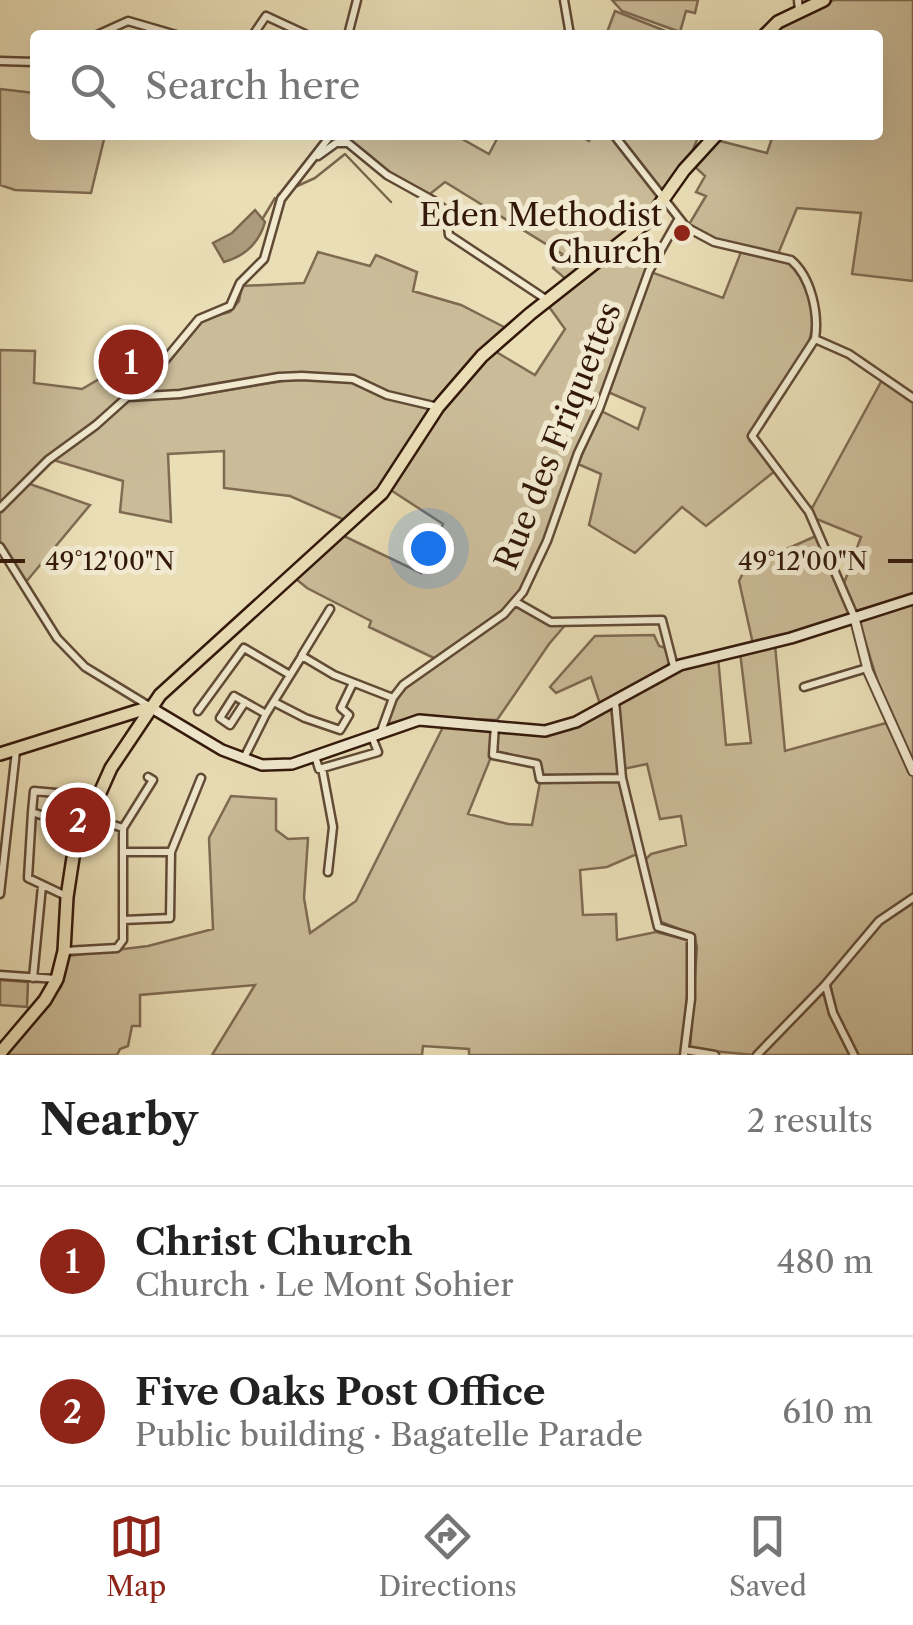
<!DOCTYPE html>
<html lang="en">
<head>
<meta charset="utf-8">
<style>
  :root { --surface:#fff; --page:#f6f6f6; --text:#222; --muted:#767676; --line:#e0e0e0; --accent:#8f2418 }
  body { margin:0; font-family:"Libre Caslon Text",serif; background:var(--page); color:var(--text) }
  .you { position:absolute; left:428px; top:548px; width:35px; height:35px; margin:-25px; border:8px solid #fff; border-radius:50%; background:#1a73e8; box-shadow:0 0 0 15px #1a73e833 }
  .badge { display:grid; place-items:center; width:65px; height:65px; border-radius:50%; background:var(--accent); color:#fff; font-size:32px; font-weight:700 }
  .pin { position:absolute; translate:-50% -50%; border:5px solid #fff; box-shadow:0 2px 10px #0006 }
  .list { margin:0; padding:0; list-style:none }
  h2 { display:flex; justify-content:space-between; align-items:center; height:130px; margin:0; padding:0 40px; font-size:42px }
  h2 small { font-size:32px; font-weight:400; color:var(--muted) }
  .list li { display:grid; grid-template-columns:65px 1fr auto; gap:30px; align-items:center; box-sizing:border-box; height:150px; padding:0 40px; border-top:2px solid var(--line) }
  .list b { display:block; font-size:38px; white-space:nowrap }
  .list p { margin:0; font-size:32px; white-space:nowrap; color:var(--muted) }
  .list em { font-size:32px; font-style:normal; color:var(--muted) }
  .icon { flex:none; width:55px; height:55px; fill:none; stroke:currentColor; stroke-width:2; stroke-linecap:round; stroke-linejoin:round }
  .map { position:relative; flex:none; width:913px; height:1055px; overflow:hidden }
  .search { position:absolute; background:var(--surface); box-shadow:0 10px 40px #0002; left:30px; right:30px; top:30px; height:110px; display:flex; align-items:center; gap:25px; box-sizing:border-box; padding:0 35px; border-radius:10px; color:var(--muted); font-size:38px }
  .sheet { height:430px; background:var(--surface) }
  nav { display:flex; justify-content:space-around; align-items:center; box-sizing:border-box; height:140px; border-top:2px solid var(--line); background:var(--surface); font-size:28px; color:var(--muted) }
  nav a { display:grid; justify-items:center; gap:5px }
  nav .on { color:var(--accent) }
  .map>svg:first-child { display:block }
</style>
</head>
<body>
<div class="map">
<svg width="913" height="1055" viewBox="0 0 913 1055">
  <rect width="100%" height="100%" fill="#eadeb6"/>
  <filter id="stains"><feTurbulence type="fractalNoise" baseFrequency=".002" numOctaves="4"/><feColorMatrix values="0 0 0 0 .2 0 0 0 0 .09 0 0 0 0 .02 0 0 0 .5 -.17"/></filter>
  <radialGradient id="worn" r=".72"><stop offset=".6" stop-color="#630" stop-opacity="0"/><stop offset="1" stop-color="#630" stop-opacity=".3"/></radialGradient>
  <path fill="#cbbc99" stroke="#7f6a52" stroke-width="2.5" d="M612 0H698L695 13 686 11 680 32 622 11Z
    M834 0H913V281L852 274 861 213 797 208 778 254 716 240 688 226 706 196 696 192 705 176 693 165 716 140 767 153 773 135H878V35H770L783 24Z
    M615 11 673 34 676 35H606Z
    M0 89 35 93V135H105L91 193 15 190 0 185Z
    M343 135H455L489 154 499 135H579L589 141 592 135H611L662 199 644 222 568 281 553 268 562 254 445 182 430 194C394 191 371 144 340 139Z
    M616 135H699L690 157 662 192Z
    M628 243 654 259 545 541 517 599 436 659 369 627 371 621 307 588 296 579 344 536 421 573 443 524 389 489 441 409 493 350 535 375 565 329 547 304Z
    M318 252 370 266 376 255 417 272 413 291 461 305 506 328 435 403 382 390 352 375 296 374 169 393 134 394 169 362 204 319 230 312 239 301 242 286 304 283Z
    M741 252 794 265C846 354 774 367 749 440L775 471 706 526 682 507 635 553 589 525 601 474 578 464 601 411 638 429 645 408 608 392 651 272 723 298Z
    M0 350 35 351 34 383 82 389 101 378 111 376 122 397C82 434 37 463 0 503Z
    M301 378 350 381 387 397 421 404 431 409 388 483 347 521 290 496 224 488V451L168 454 171 522 120 512 123 481 53 460 126 400 198 395Z
    M882 380 913 401V596L855 611 843 586 861 537 814 518 811 510Z
    M27 483 90 505 26 582 0 541V513Z
    M816 536 850 614 790 636 753 644 739 581 746 567Z
    M913 603V764L887 712 858 618Z
    M517 606 549 624 567 623 549 644 497 720 414 717 387 724 397 697 405 687Z
    M654 635 659 646 666 648 670 665 600 704 591 677 556 693 550 687 595 636Z
    M775 645 785 751 886 723 913 776V895L881 917 801 1009 755 1055 690 1049 697 947 694 935 659 921 644 861 651 854 686 845 681 816 660 819 647 764 623 769 618 702 677 670 718 657 726 745 751 743 740 652Z
    M611 708 620 775H542L537 762 495 753 496 731 561 732Z
    M444 725 493 730 491 757 468 814 508 824 532 825 540 782 620 781 637 854 607 867 580 870 583 915 616 914 617 940 656 932 688 940 692 947 681 1055H469V1049L423 1046 422 1055H212L255 985 140 995V1026H132L128 1046 120 1049 117 1055H4L61 987 67 956 148 946 213 929 209 838 231 796 276 799V830L288 839 308 838 304 898 310 933 356 901Z
    M913 899V1055H856L836 1015 830 982 883 919Z
    M0 980 28 982 27 1007 0 1005Z
    M824 990 852 1055H761Z"/>
  <path fill="#ac9b7c" stroke="#7c674e" stroke-width="2.5" d="M255 210 265 222C259 243 245 256 224 262L213 243 232 233Z"/>
  <g fill="none" stroke-linecap="round" stroke-linejoin="round">
    <path stroke="#7c674e" stroke-width="2.5" d="M295 187 315 178 345 154 391 202
      M278 195 285 190
      M263 218 275 198"/>
    <g stroke="#614a35" stroke-width="11">
      <path id="minor" d="M564 0 570 35
        M798 0 799 11
        M97 35 128 21 176 35
        M253 35 266 16 307 35
        M348 35 357 0
        M0 61 35 62
        M614 135 686 227 714 242 791 260C811 277 819 313 815 339L849 354 913 398
        M318 156 336 143H348L387 175 434 201 446 211 449 235 547 300
        M815 339 752 436 809 512 854 616
        M127 397 180 394 279 377 302 376 353 379 387 395 438 407
        M0 508 48 460 96 425 155 372 199 319 230 306 240 283 264 259 281 199 331 135
        M0 547 57 638 85 667 149 706
        M516 602 551 622 662 620 674 667
        M302 655 330 609
        M804 687 867 668
        M615 701 622 778 658 927 691 937V999L684 1055
        M245 702 230 725 220 718 234 696 266 714
        M274 702 305 718 340 730 349 715 341 708 353 683
        M198 711 244 648 290 675
        M495 725 493 755 537 764 540 779 622 778
        M380 734 393 698 403 685 504 614 523 592 547 541 578 453 599 409 649 271 678 220
        M315 756 319 769 378 752 372 737
        M244 758 266 714 302 656 334 675 393 698
        M322 768 333 827 328 872
        M32 812 28 878 66 896
        M69 824 78 795 34 791 32 812 82 829
        M123 828 153 780 148 777
        M171 852 201 778
        M0 894 16 751
        M123 920 170 918 171 852H123
        M65 951 117 948 123 940V828L88 817
        M0 975 56 979
        M33 978 42 886
        M826 986 833 1013 854 1055
        M685 1050 715 1055
        M757 1055 825 985 879 921 913 898"/>
    </g>
    <g stroke="#614a35" stroke-width="12">
      <path id="tertiary" d="M854 616 868 671 913 771"/>
    </g>
    <g stroke="#33180a" stroke-width="14">
      <path id="secondary" d="M150 707 222 750 262 765 292 764 419 720 545 731 576 722 680 665 791 638 913 599"/>
    </g>
    <g stroke="#33180a" stroke-width="16">
      <path id="primary" d="M765 35 778 22 824 0
        M0 754 150 707
        M0 1053 45 1000 57 979 64 951 67 897 74 851 111 768 160 695 382 493 438 407 482 356 530 314 648 221 684 170 716 135"/>
    </g>
    <use href="#minor" stroke="#f1ead0" stroke-width="6"/>
    <use href="#tertiary" stroke="#f1ead0" stroke-width="8"/>
    <use href="#secondary" stroke="#f1ead0" stroke-width="9"/>
    <use href="#primary" stroke="#eadeb6" stroke-width="11"/>
  </g>
  <path fill="none" stroke="#33180a" stroke-width="4" d="M0 561H25M888 561H913"/>
  <circle fill="#8f2418" stroke="#f1ead0" stroke-width="4" cx="682" cy="233" r="10"/>
  <g text-anchor="middle" stroke-width="10" stroke-linejoin="round" paint-order="stroke">
    <g font-size="32" fill="#33180a" stroke="#f1ead0" text-anchor="end">
      <text x="662" y="226">Eden Methodist<tspan x="662" dy="37">Church</tspan></text>
    </g>
    <g font-size="32" fill="#33180a" stroke="#f1ead0">
      <text transform="translate(558 436) rotate(-68)" y="11">Rue des Friquettes</text>
    </g>
  </g>
  <g font-size="25" text-anchor="middle" fill="#33180a" stroke="#f1ead0" stroke-width="10" stroke-linejoin="round" paint-order="stroke">
    <text x="110" y="570">49°12'00"N</text>
    <text x="803" y="570">49°12'00"N</text>
  </g>
  <rect width="100%" height="100%" filter="url(#stains)"/>
  <rect width="100%" height="100%" fill="url(#worn)"/>
</svg>
<div class="you"></div>
<div class="pin badge" style="left:131px;top:362px">1</div>
<div class="pin badge" style="left:78px;top:820px">2</div>
<div class="search"><svg class="icon" aria-label="search" viewBox="0 0 24 24"><circle cx="10" cy="10" r="6"/><path d="M15 15l6 6"/></svg>Search here</div>
</div>
<section class="sheet">
<h2>Nearby<small>2 results</small></h2>
<ul class="list">
<li><span class="badge">1</span><div><b>Christ Church</b><p>Church · Le Mont Sohier</p></div><em>480 m</em></li>
<li><span class="badge">2</span><div><b>Five Oaks Post Office</b><p>Public building · Bagatelle Parade</p></div><em>610 m</em></li>
</ul>
</section>
<nav>
<a class="on"><svg class="icon" aria-label="map" viewBox="0 0 24 24"><path d="M3 6l6-2 6 2 6-2v14l-6 2-6-2-6 2zM9 4v14M15 6v14"/></svg>Map</a>
<a><svg class="icon" aria-label="directions" viewBox="0 0 24 24"><path d="M12 3l9 9-9 9-9-9zM9 14v-3h6M13 9l2 2-2 2"/></svg>Directions</a>
<a><svg class="icon" aria-label="saved" viewBox="0 0 24 24"><path d="M7 4h10v16l-5-4-5 4z"/></svg>Saved</a>
</nav>
</body>
</html>
